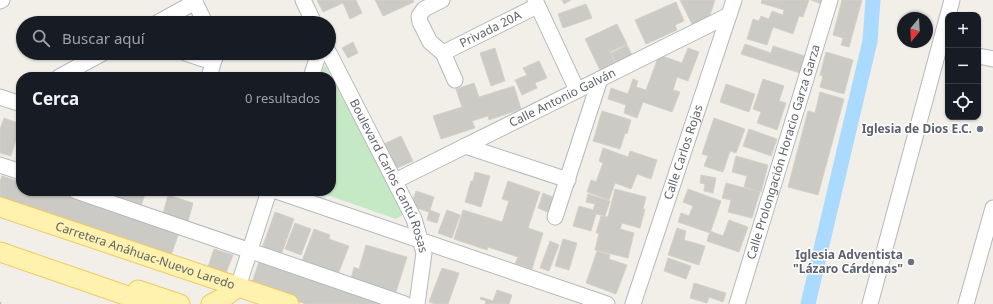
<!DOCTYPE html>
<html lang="es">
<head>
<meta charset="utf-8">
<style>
  :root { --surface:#171b24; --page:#242831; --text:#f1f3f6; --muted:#9ea1a6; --line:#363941 }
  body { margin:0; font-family:"Noto Sans",sans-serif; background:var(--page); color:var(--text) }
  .controls { position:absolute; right:12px; top:12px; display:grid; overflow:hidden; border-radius:8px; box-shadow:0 1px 3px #0004 }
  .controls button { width:36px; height:36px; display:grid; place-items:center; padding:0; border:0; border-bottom:1px solid var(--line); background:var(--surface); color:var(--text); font:20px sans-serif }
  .compass { position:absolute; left:897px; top:12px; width:36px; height:36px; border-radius:50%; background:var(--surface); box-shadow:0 1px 3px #0004; rotate:198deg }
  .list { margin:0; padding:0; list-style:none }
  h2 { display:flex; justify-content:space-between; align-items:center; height:52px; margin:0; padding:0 16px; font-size:17px }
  h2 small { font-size:13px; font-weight:400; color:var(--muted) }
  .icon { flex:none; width:22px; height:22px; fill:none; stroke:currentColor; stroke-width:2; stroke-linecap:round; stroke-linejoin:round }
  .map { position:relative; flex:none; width:993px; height:304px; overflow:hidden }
  .search { position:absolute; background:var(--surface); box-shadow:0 1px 3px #0004; left:16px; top:16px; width:320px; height:44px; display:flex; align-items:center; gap:10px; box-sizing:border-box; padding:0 14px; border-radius:22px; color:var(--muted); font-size:15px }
  .panel { position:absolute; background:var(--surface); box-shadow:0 1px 3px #0004; left:16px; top:72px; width:320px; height:124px; border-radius:16px }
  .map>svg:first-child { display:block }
</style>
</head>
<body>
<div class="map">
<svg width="993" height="304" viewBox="0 0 993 304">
  <rect width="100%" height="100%" fill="#f1efe8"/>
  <path fill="#c5e8c5" d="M325 65 404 214 396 219 316 191H331V77H320Z"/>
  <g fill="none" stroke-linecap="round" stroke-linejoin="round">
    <path stroke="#aadaff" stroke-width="15" d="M808 304 870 41 873 0"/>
  </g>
  <path fill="#cccac5" stroke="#d6d1c6" d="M317 0H356L362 13 350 19 343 3 323 12Z
    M375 0H413L414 2 383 16Z
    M562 0H571L564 4Z
    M680 0H715L709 18 693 26Z
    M762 0H809L803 17 799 16 793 34 773 27 767 45 747 39 753 19 759 21 761 16 769 19 772 11 783 15 784 10 761 3Z
    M811 0H824L822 4Z
    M842 0H862L849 47 841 45 843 38 833 35Z
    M676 2 684 21 675 25 677 30 646 44 635 20Z
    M586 4 592 18 563 28 558 14Z
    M617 24 627 44 610 52 615 63 600 70 585 39Z
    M353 42 358 53 348 58 342 48Z
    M745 44 771 53 773 46 805 56 800 73 741 54Z
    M627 45 632 55 616 63 611 53Z
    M495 48 505 81 491 86 480 53Z
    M688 48 699 52 688 81 677 77 673 90 680 92 672 112 643 102 637 118 624 113 626 105 608 99 611 88 628 94 633 79 638 81 636 87 646 90 659 55 682 63Z
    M826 52 853 60 844 94 820 87 823 76 820 75Z
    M539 61 547 78 535 83 537 88 522 95 515 80 527 75 523 68Z
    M763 79 784 86 779 101 786 103 777 130 757 123 761 112 753 109Z
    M474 83 479 97 514 86 521 109 489 120 488 116 472 121 475 128 441 139 433 116 462 107 456 89Z
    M726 84 755 94 749 112 720 102Z
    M820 92 844 99 818 195 788 187 808 111 815 113Z
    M602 111 631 120 627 134 625 133 620 149 593 141Z
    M4 118 21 124 11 156 0 153V129Z
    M714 118 745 129 736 153 730 151 723 172 704 166 708 156 702 154Z
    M749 129 777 139 771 156 743 146Z
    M401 136 413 161 395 169 384 144Z
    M603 148 628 157 630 151 657 160 651 179 637 174 631 189 615 183 609 200 587 192 591 180 596 182 603 163 599 161Z
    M736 156 768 165 761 192 744 187 747 176 732 172Z
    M475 172 490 176 481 207 465 202 471 181H473Z
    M701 175 716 178 713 193 704 191 705 184 700 183Z
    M2 176 21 182V191H53L179 233 171 255 0 199V181Z
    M508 181 540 192 528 228 543 233 532 269 515 264 518 257 488 247 487 250 454 239 463 210 502 222 509 201 502 199Z
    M726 183 760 192 752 218 728 212 731 200 722 198Z
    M615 189 646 197 643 209H645L640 228 622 223 620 229 634 233 628 258 595 250 599 233H596L601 216 608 217Z
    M688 189 721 201 710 233 678 222 681 213 689 216 693 206 683 202Z
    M112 191H146L141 206 110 195Z
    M416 191 434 197 430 210 440 214 437 223 427 220 429 212 411 206Z
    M543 193 557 199 552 214 538 208Z
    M588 194 610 201 605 216 596 214 591 231 573 226 579 206 593 210 595 204 586 202Z
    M168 195 193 203 188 221 163 214Z
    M447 210 460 215 452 238 438 233Z
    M275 212 294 219 280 258 261 251Z
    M729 220 748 227 739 252 707 241 710 231 723 236Z
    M295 223 311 229 301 255 285 249Z
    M677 228 686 231 684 240 705 246 699 265 668 255Z
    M314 229 330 235 329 239 349 246 338 274 302 261Z
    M563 239 577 243 569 270 555 266Z
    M550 241 559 245 549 271 540 268Z
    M366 245 407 257 394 298 381 294 382 288 351 279 354 267 359 269Z
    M214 249 233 255 226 273 208 267Z
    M597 251 610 255 609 259 627 265 616 294 586 283Z
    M668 258 691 266 686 279 664 271Z
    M259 262 383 304H306L251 285Z
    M442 268 459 273 448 304H435L429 302Z
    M694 283 726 293 723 302 709 297 707 303 690 298Z
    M497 290 512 295 509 304H485L486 301 480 299 481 297 493 301Z"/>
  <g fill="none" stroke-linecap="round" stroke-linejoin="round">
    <g stroke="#b5b8bc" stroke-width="17">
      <g id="minor">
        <path d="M194 0 205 23"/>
        <path d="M303 0 314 23"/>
        <path d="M442 0 424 9 419 16 420 22 430 42 443 53 455 80"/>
        <path d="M535 0 577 90"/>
        <path d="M0 1 2 0"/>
        <path d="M157 23 195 2"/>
        <path d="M185 53 209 61 215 58"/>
        <path id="s1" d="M329 53 414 219 424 253 417 304"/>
        <path id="s2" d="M443 53 537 6"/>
        <path d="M978 56 993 59"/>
        <path d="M59 77 103 53"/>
        <path d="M209 77 216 53"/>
        <path d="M311 77 319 53"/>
        <path d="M0 97 21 104"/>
        <path d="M465 146 568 180"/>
        <path d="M0 165 21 172"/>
        <path id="s3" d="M395 181 729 15"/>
        <path d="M76 191 405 304"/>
        <path d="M276 191 607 304"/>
        <path d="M555 217 600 79"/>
        <path d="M238 287 269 191"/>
        <path id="s4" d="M633 304 734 0"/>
        <path id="s5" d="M737 304 830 0"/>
        <path d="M870 304 952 0"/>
        <path d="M966 304 993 208"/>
      </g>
    </g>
    <g stroke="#f2c960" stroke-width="21">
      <g id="major">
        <path id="s6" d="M0 207 289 304"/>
        <path d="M0 252 151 304"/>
        <path d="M138 290 180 304"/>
        <path d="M211 304 223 298 238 287"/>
      </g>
    </g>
    <use href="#minor" stroke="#fff" stroke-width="15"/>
    <use href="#major" stroke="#fff2af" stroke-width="19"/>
    <path stroke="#b6b7b8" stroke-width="3" stroke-dasharray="1 5" stroke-linecap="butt" d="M0 303 2 304"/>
  </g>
  <g fill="#6b7280" stroke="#fff" stroke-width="1.5">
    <circle cx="980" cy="129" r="4"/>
    <circle cx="911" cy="262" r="4"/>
  </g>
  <g text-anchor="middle" stroke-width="3" stroke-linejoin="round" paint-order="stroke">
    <g font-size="12" fill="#5f6368" stroke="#fff">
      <text dy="4" stroke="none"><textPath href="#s2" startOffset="53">Privada 20A</textPath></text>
      <text dy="4" stroke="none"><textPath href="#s3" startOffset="187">Calle Antonio Galván</textPath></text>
      <text dy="4" stroke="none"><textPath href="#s4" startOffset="160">Calle Carlos Rojas</textPath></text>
      <text dy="4" stroke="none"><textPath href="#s5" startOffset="159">Calle Prolongación Horacio Garza Garza</textPath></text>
      <text dy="4" stroke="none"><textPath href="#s1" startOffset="137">Boulevard Carlos Cantú Rosas</textPath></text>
      <text dy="4" stroke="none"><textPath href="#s6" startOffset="153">Carretera Anáhuac-Nuevo Laredo</textPath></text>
    </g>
    <g font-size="12" font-weight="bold" fill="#5b616d" stroke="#fff" text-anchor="end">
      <text x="972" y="133">Iglesia de Dios E.C.</text>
      <text x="903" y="259">Iglesia Adventista<tspan x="903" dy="14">"Lázaro Cárdenas"</tspan></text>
    </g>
  </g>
</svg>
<div class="controls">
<button>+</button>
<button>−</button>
<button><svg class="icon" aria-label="locate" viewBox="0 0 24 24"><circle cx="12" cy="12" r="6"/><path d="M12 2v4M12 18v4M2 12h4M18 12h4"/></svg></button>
</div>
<svg class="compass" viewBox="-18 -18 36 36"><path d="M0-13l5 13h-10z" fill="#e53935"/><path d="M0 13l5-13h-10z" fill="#9ea1a6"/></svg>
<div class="search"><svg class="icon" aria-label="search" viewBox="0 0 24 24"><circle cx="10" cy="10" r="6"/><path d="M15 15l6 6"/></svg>Buscar aquí</div>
<section class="panel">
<h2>Cerca<small>0 resultados</small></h2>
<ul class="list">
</ul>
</section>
</div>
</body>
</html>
